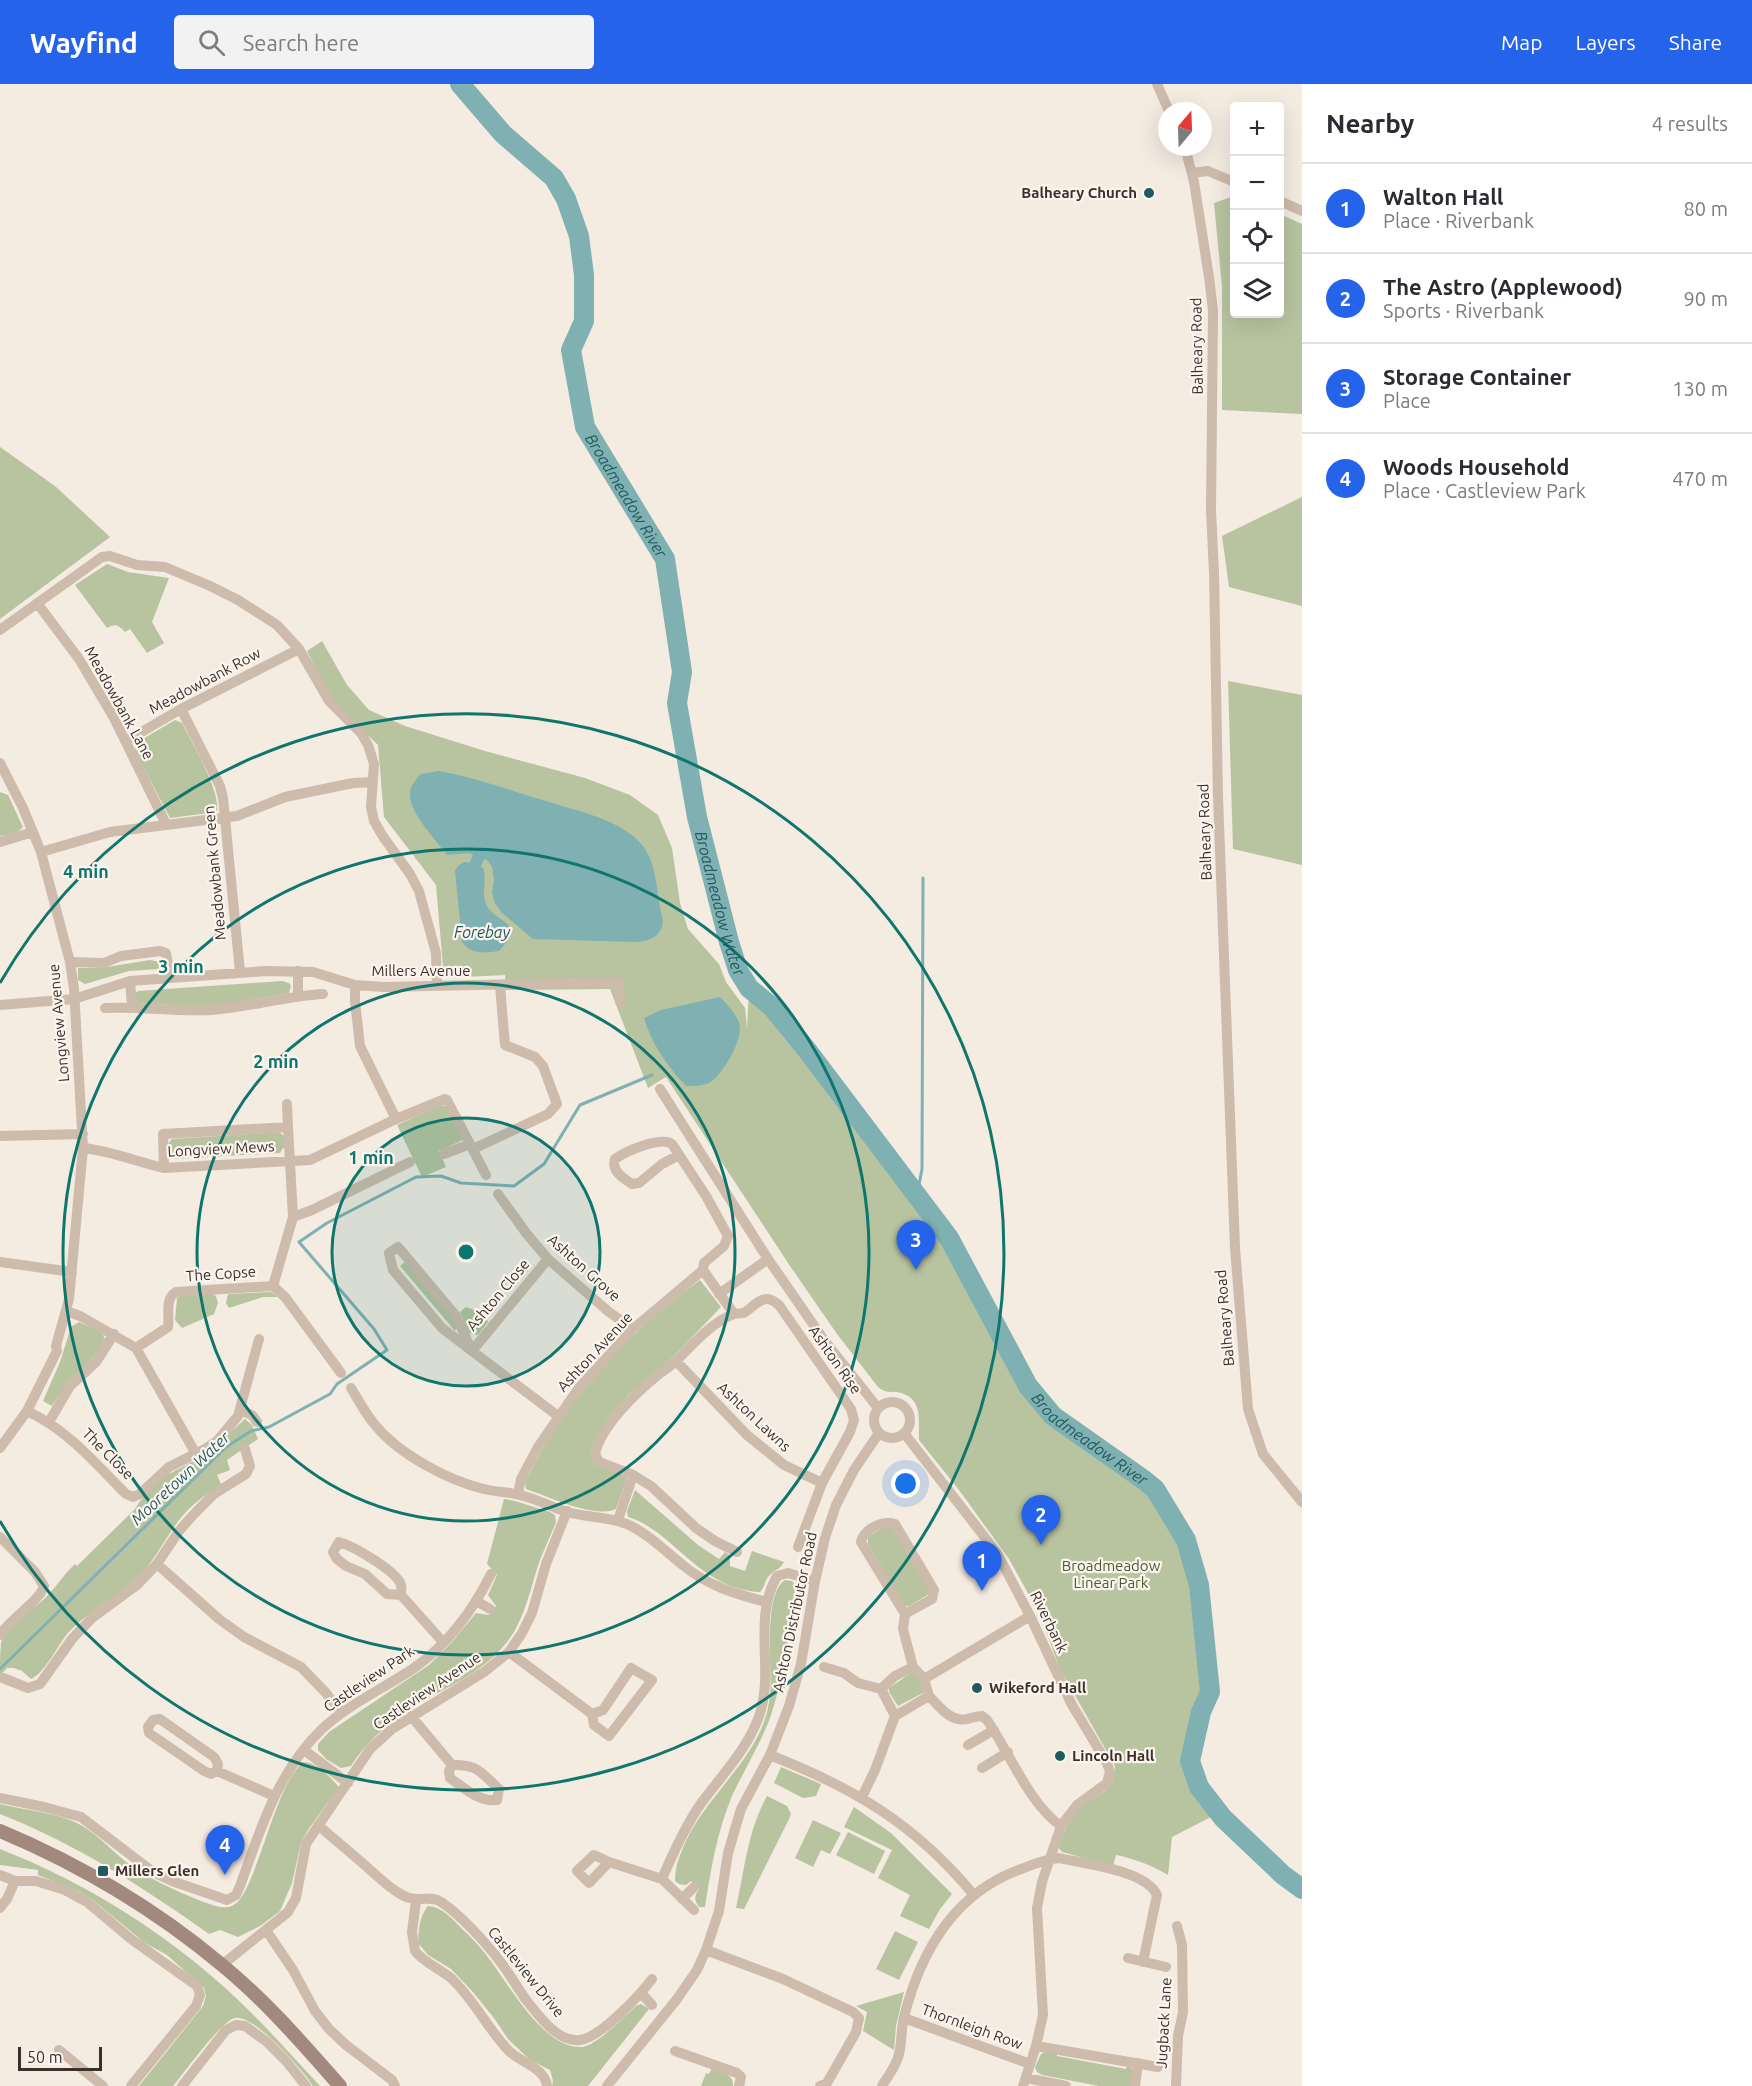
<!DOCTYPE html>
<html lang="en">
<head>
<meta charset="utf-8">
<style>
  :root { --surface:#fff; --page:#f2f2f3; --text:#2b2b33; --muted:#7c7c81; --line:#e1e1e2; --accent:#2563eb }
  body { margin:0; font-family:Ubuntu,sans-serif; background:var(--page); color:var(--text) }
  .controls { position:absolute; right:18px; top:18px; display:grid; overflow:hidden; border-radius:6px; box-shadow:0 6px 24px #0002 }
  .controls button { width:54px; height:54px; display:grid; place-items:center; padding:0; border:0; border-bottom:2px solid var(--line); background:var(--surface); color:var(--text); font:30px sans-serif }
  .compass { position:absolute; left:1158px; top:18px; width:54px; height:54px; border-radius:50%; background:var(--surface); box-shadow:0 6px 24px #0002; rotate:19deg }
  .scale { position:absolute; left:18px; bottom:15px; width:84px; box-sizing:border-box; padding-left:6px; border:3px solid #3b302b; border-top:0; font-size:16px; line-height:21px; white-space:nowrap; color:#3b302b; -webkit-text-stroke:4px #fbf5ee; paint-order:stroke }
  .you { position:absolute; left:906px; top:1400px; width:21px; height:21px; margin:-15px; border:4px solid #fff; border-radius:50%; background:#1a73e8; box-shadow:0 0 0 9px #1a73e833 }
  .badge { display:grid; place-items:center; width:39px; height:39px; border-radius:50%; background:var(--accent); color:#fff; font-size:20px; font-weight:700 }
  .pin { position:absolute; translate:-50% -50px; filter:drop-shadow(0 2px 3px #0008) }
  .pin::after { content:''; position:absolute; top:32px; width:21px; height:18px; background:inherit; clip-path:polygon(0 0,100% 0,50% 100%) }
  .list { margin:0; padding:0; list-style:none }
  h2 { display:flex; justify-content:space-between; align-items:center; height:78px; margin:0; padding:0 24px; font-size:26px }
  h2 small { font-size:20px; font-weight:400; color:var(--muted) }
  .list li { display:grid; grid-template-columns:39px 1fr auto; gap:18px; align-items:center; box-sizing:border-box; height:90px; padding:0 24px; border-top:2px solid var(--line) }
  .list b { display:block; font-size:22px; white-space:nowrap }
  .list p { margin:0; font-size:20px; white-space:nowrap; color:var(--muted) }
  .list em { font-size:20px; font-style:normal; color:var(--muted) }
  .icon { flex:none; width:33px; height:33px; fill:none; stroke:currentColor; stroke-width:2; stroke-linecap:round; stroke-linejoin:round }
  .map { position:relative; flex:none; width:1302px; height:2002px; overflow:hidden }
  header { display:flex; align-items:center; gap:36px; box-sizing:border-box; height:84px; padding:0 30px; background:var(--accent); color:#fff }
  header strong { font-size:28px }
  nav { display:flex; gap:33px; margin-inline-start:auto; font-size:21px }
  .search { width:420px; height:54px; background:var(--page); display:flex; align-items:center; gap:15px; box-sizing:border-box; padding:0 21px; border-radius:6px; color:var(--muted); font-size:22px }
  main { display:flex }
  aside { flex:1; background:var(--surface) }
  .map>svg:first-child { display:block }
</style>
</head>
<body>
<header>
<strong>Wayfind</strong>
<div class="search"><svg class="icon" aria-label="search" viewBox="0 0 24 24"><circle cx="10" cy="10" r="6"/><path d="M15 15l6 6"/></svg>Search here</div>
<nav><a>Map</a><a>Layers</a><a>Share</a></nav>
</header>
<main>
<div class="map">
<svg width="1302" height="2002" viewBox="0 0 1302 2002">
  <rect width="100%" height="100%" fill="#f4ebe1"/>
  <path fill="#b8c4a0" d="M1234 112V230H1280V130L1302 140V330L1222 326V203L1214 119Z
    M0 363 55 402 110 453 0 535Z
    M1302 413V522L1229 503 1222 452Z
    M107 480 128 488 169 494 152 538 164 559 147 569 130 545 125 548C118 541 116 539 107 544L75 501Z
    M322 557 347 601 369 626 405 642 485 667 585 694 630 711 658 731 672 764 680 819 688 845 719 880 726 898 745 924 747 944 749 904 772 923 810 967 949 1154 1028 1302 1053 1332 1144 1396 1155 1405 1186 1456 1199 1501 1210 1608 1201 1628 1190 1677 1208 1725 1213 1732 1172 1753 1168 1791C1151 1781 1135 1775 1116 1771L1113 1782 1062 1768 1059 1764C1063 1749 1069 1733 1081 1723 1100 1706 1113 1712 1115 1682L1060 1585 1039 1529 1009 1475 959 1406 919 1356C918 1338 924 1316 901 1309 890 1305 890 1312 878 1303L837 1250 788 1179 666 993 648 1004 610 905 506 906 505 891 444 894 436 801 384 733 378 661 330 614 307 567Z
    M1228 597 1302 611V781L1233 765Z
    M175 636 182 639C192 660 221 707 217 728L170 734 135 667 136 659Z
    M0 708 8 711 23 743C19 749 8 751 0 752Z
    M150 876 160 878 161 883 159 885 129 887 85 900 78 896V884H101Z
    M282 897 289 899 291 902 289 909 211 923 137 919 135 916V909L138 907Z
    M441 1021 446 1023 463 1056 439 1067 446 1083 422 1093 397 1041Z
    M279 1048 285 1053 286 1064H283L280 1069 174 1075 172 1071H169L168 1060 172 1055Z
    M406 1177 452 1233 457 1244 455 1247 400 1182Z
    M700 1196 721 1223 672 1274 628 1311 611 1333 592 1367 627 1394 616 1425C594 1435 548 1412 526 1405L525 1398C537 1377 547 1354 561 1334 600 1281 647 1235 700 1196Z
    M271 1208 278 1213H263L229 1224 226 1219 228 1210Z
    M212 1210 216 1212 218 1219 214 1230 182 1244 175 1236 177 1214 180 1212Z
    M466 1223 474 1226 483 1227 488 1238 478 1251 469 1249 460 1228Z
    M79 1238 102 1249 105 1255C92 1281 67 1297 52 1322L43 1317 60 1278 71 1243Z
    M245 1335 252 1341 258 1355 227 1376 230 1386 217 1391 221 1400C209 1409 196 1417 186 1428 169 1446 159 1470 143 1488 121 1512 90 1525 68 1549 57 1562 45 1589 31 1595L22 1587 14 1584H7L0 1592C0 1583 0 1568 1 1559 8 1540 29 1529 43 1516 55 1505 63 1491 75 1480L77 1482 135 1425 140 1417 165 1392 205 1371Z
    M635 1406 698 1461 719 1475 725 1468 730 1472V1482L745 1487 752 1467 784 1478C780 1486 773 1486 768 1493 764 1498 765 1503 760 1508 752 1508 745 1506 737 1504 691 1490 668 1445 628 1433L627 1427Z
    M504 1415 515 1417 550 1428 555 1431 556 1438C551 1451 545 1463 540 1476 529 1507 525 1539 502 1564 479 1590 447 1603 418 1620 392 1636 367 1656 351 1682L341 1684 326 1675 318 1666V1660L329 1648 429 1581 452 1558 476 1529 489 1531 496 1522 488 1511 497 1491 487 1480Z
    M886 1441 892 1442 929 1504V1510L909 1522H905L868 1460V1453Z
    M785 1496 792 1497 798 1504C788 1548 785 1591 770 1634 760 1661 744 1686 732 1712 717 1748 711 1784 705 1823H699C694 1816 694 1812 699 1805L691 1797 686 1801 679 1800 675 1797C675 1782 680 1770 686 1757 707 1713 747 1683 764 1638 767 1630 769 1620 770 1612 773 1586 762 1511 785 1496Z
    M911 1589C919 1592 923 1602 923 1609L898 1622 889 1608V1604Z
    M303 1678C316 1677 331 1694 339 1703L308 1746 301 1759 292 1799 280 1827 260 1842 238 1853 220 1846 209 1850C143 1803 76 1760 0 1730V1720C25 1726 51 1728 75 1738 94 1747 109 1764 125 1777 149 1795 174 1806 201 1817 210 1820 223 1826 232 1822 256 1813 272 1705 303 1678Z
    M781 1683 821 1700 816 1712 803 1714 774 1699Z
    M767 1712 787 1722 791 1730 789 1735 744 1825 736 1824C745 1784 747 1749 767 1712Z
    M854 1723 891 1749 952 1810 940 1825 929 1845 900 1832 910 1811 878 1794 892 1766 844 1743Z
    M813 1736 841 1749 830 1770 821 1766 813 1783 795 1774Z
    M848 1748 885 1767 874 1790 836 1771Z
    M0 1765C85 1798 168 1850 235 1913 265 1941 292 1972 320 2002H313C303 1986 254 1930 235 1934 222 1936 184 1989 173 2002H139L203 1922 206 1912 204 1904 167 1871 145 1859 94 1817 80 1808 38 1791V1786L0 1781Z
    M428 1822C442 1823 452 1834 461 1844 469 1851 477 1859 483 1867 506 1894 541 1965 582 1963 596 1962 625 1932 636 1922L641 1920 649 1925 588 2002H552L553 1997 550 1986 530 1976 508 1955 494 1934 472 1907 451 1885 428 1871 418 1859C419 1845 419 1833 428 1822Z
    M895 1847 918 1858 899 1896 876 1885Z
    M904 1908 896 1942 894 1966 863 1947 867 1928 856 1922Z
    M1046 1968 1057 1969V1972L1126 1985 1127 1982 1132 1984V2002H1099L1042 1991 1037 1988 1035 1983 1041 1970Z
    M712 1984C722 1988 734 1990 733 2002H701L706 1989 709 1990Z"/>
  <path fill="#7fb0b2" d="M439 687C477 694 512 707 549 718 580 728 631 737 648 770 658 790 657 816 663 837 662 852 650 857 636 858L533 855 501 828 495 819 492 809 494 795 492 783 487 776 469 769 447 771C436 756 409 729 410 710 410 702 416 695 421 690Z
    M464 778 476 779 483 784C487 795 482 806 485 817 489 832 504 833 511 845L507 858 499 867C485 869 471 871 462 858L455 787 458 782Z
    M720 913C728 922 740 933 740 945 740 960 722 992 709 999 702 1002 694 1002 686 1002 668 983 651 959 644 934L661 926Z"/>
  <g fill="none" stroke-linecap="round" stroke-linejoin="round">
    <path stroke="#7fb0b2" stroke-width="3" d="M917 1111 922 1085 923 794
      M0 1585 226 1363 251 1347 269 1343 330 1310 337 1300 387 1266 374 1245 299 1158 327 1139 416 1093 441 1092 461 1099 514 1102 544 1080 580 1021 652 991"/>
    <path stroke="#7fb0b2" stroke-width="12" d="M476 779 479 772"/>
    <path stroke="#7fb0b2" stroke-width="20" id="s1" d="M460 0 503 50 554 94 566 115 579 152 584 191V237L571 266 585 343 665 475 682 588 677 619 697 733 729 858 738 886 749 904 772 923 807 966 949 1154 1028 1302 1053 1332 1144 1396 1155 1405 1186 1456 1199 1501 1210 1608 1201 1628 1190 1677 1199 1703 1223 1734 1283 1791 1302 1805"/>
    <path stroke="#cdbbac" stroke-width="10" d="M1157 0 1169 27
      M1185 63 1194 98 1209 193 1213 227 1211 426 1214 489 1218 713 1235 1164 1248 1325 1263 1370 1302 1418
      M1192 89 1208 87 1234 98
      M1280 117 1302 127
      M37 519 79 575 114 634 166 740
      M0 546 102 473 110 472 137 481 165 483 210 502 238 516 277 541 299 565 329 617 361 649 368 661 374 680 371 723 374 737 382 751 410 790 419 807 436 869 437 902
      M181 625 220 702 223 714 240 888
      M126 657 181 625 299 565
      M0 679 23 724 41 768 70 878 74 905 83 1064 69 1215 56 1262 57 1267 27 1327 0 1364
      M0 758 33 748
      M41 768 110 748 237 732 285 713 353 699 373 698
      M70 878 104 879 121 872 160 867 166 869 170 893
      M130 897 132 922
      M355 901V917L360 962 396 1035
      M298 912V887
      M0 921 74 915 130 897 266 887 313 888 355 901 384 903 619 898 620 918
      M105 924C141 922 176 928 212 926 250 923 286 912 323 910
      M660 1005 768 1175 824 1256 878 1324
      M287 1020 288 1043
      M0 1052 83 1050
      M83 1064C112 1067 137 1078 164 1084L310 1076 396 1035 445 1015 447 1016 486 1091
      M473 1065 548 1030 557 1020 543 982 535 973 505 961 500 902
      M444 1070 470 1060
      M679 1071 662 1080 639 1099 632 1100C623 1094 611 1087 615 1075 626 1067 661 1052 672 1060L706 1112 728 1152 724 1162 704 1179 703 1186
      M164 1084 163 1050 288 1043 293 1133 273 1202 285 1213 341 1289
      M498 1110 526 1149 548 1175 609 1228 633 1245
      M293 1133 312 1126 410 1078
      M548 1175 472 1267 442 1244 393 1186 389 1169 398 1163 456 1232 472 1267 558 1332
      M0 1178 72 1188
      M703 1186 734 1230
      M719 1210 768 1175
      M66 1227 80 1232 136 1264 196 1370
      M136 1264 168 1243C170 1232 164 1215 176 1208L273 1202
      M676 1277 747 1351 784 1381 822 1399
      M351 1304C359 1317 366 1331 376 1342 399 1370 449 1397 484 1405 496 1408 509 1408 520 1411 537 1415 551 1423 567 1428 588 1434 609 1432 629 1441 650 1451 666 1468 684 1482 708 1502 736 1510 766 1518
      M874 1336a18 18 0 1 1 36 0a18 18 0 1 1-36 0Z
      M240 1326 252 1331 257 1338
      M27 1327C68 1346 95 1379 126 1410L133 1413 140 1410 169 1383 205 1365 218 1356 238 1332 259 1255
      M49 1338 70 1302 96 1278 114 1250
      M904 1349 997 1469 1030 1532 1072 1621 1107 1679 1110 1688 1107 1699 1077 1721 1061 1742 1042 1798 1037 1824 1043 1931 1036 1962 1023 2002
      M518 1410 521 1395 538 1363 578 1305 633 1245 703 1186
      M618 1436 633 1391
      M0 1453 35 1488 44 1502C39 1518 11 1534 0 1551
      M737 1468 715 1457 696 1444 651 1402 633 1391 599 1378 595 1370C601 1342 636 1309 658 1291 664 1286 671 1282 676 1277 692 1261 713 1237 734 1230 737 1229 740 1230 743 1229 751 1226 757 1215 767 1215 772 1215 775 1218 779 1221L851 1325 854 1336 850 1348 822 1399 798 1463
      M157 1480 219 1535 244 1553 301 1583 326 1609 342 1629
      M401 1511C401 1507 402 1504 401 1501 397 1487 353 1462 339 1458L333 1468 337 1475 346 1482 365 1490 387 1510 401 1511 443 1558
      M478 1518 490 1525
      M905 1530 932 1515 934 1506 895 1440C882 1436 864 1445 861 1458L905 1530 903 1545 913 1583
      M509 1568 592 1630 594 1641 609 1652 652 1596 631 1584 603 1626 592 1630
      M824 1583 844 1589 858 1599 881 1605
      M913 1583 924 1595 929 1612 895 1632 881 1605 895 1592Z
      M3 1594 28 1604 40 1600 72 1555 92 1534 137 1501 157 1480 179 1447 195 1429 214 1410 246 1390 250 1382 245 1365
      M924 1595 1030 1532
      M929 1612C939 1622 951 1639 967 1635 972 1634 976 1632 982 1632L987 1636C1009 1668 1030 1721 1061 1742
      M411 1632 452 1681C478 1680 481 1689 499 1705L497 1716C479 1718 464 1704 450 1694L449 1687 452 1681
      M968 1661 994 1646
      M304 1666 348 1699
      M770 1671C854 1704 915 1740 973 1810
      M982 1684 1008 1668
      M217 1687 218 1680 214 1673 160 1635 153 1636 148 1643 149 1649 204 1687 211 1690 217 1687 274 1712
      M862 1713 875 1686 895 1632
      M0 1714 44 1723 81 1733 153 1788 172 1797 227 1816 236 1811 240 1802C260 1746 278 1687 322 1645 349 1620 383 1605 414 1584 447 1561 473 1526 491 1490
      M318 1741C334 1755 351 1769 367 1783 378 1793 389 1804 402 1811 418 1820 430 1810 441 1818 460 1830 488 1861 502 1880 511 1892 518 1905 527 1917 539 1932 558 1959 580 1956 600 1954 640 1911 652 1895
      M609 1778 594 1771 577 1787 589 1799 609 1778 662 1795 694 1826
      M0 1791 15 1797H36L65 1806 87 1818 131 1855 197 1902 200 1911 196 1922 131 2002
      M662 1795C673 1769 685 1742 702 1718 723 1690 751 1661 761 1626 773 1582 753 1534 777 1492L788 1489 815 1497
      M682 1815 694 1803
      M416 1817 412 1848 415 1867C424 1879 441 1885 452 1895 474 1916 487 1943 507 1965 518 1978 545 1983 547 2002
      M0 1824 7 1815 15 1797
      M266 1846 293 1886 315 1927 329 1945 346 1961 392 1996 395 2002
      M706 1866 783 1895 853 1928 859 1934 856 1948 827 1999 820 2002
      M1128 1874 1166 1883
      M222 1881 288 1828 296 1814 306 1760 370 1665 392 1645 484 1588 509 1568 522 1549 532 1529 546 1480 567 1427
      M641 1909 652 1921
      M904 1934 1030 1980
      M1036 1962 1158 1983
      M59 1966 103 2002
      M675 1967 737 1989 741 1993 739 2002
      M1026 1994 1066 2002
      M182 2002 226 1946 236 1941 245 1942 267 1958 286 1977 306 2002
      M607 2002 677 1915 697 1886 706 1866 719 1827 728 1769 741 1725 770 1671 789 1622 801 1580 815 1497 825 1454 836 1421 854 1386 879 1349
      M882 2002C888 1992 897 1981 899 1970 902 1958 901 1945 904 1933 921 1866 956 1807 1024 1784 1036 1779 1047 1775 1059 1774 1085 1780 1146 1786 1157 1811L1143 1878
      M1135 2002 1138 1979
      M1176 2002 1178 1952 1183 1928 1182 1861 1177 1842"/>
    <path stroke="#a18a7d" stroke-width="14" d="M0 1747C81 1781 155 1825 222 1881 266 1917 303 1960 340 2002"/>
  </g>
  <circle cx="466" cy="1168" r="134" fill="#0f766e" fill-opacity=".12"/>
  <g fill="none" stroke="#0f766e" stroke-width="3">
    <circle cx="466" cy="1168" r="134"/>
    <circle cx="466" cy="1168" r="269"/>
    <circle cx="466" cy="1168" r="403"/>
    <path d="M0 899A538 538 0 1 1 0 1437"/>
  </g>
  <g fill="#1f5a5e" stroke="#fbf5ee" stroke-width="2">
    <circle cx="1149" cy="109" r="6"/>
    <circle cx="977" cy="1604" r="6"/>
    <circle cx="1060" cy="1672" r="6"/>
    <rect x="97" y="1781" width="12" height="12" rx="3"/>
  </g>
  <g text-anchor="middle" stroke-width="4.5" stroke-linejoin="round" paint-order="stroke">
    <g font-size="15" font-weight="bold" fill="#3b302b" stroke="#fbf5ee" text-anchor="start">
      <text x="1137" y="114" text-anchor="end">Balheary Church</text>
      <text x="989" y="1609">Wikeford Hall</text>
      <text x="1072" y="1677">Lincoln Hall</text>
      <text x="115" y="1792">Millers Glen</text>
    </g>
    <g font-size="15" fill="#3b302b" stroke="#fbf5ee">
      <text transform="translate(1197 262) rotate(-91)" y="5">Balheary Road</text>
      <text transform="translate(205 597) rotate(-28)" y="5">Meadowbank Row</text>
      <text transform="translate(119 619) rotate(61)" y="5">Meadowbank Lane</text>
      <text transform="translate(1205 748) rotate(-92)" y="5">Balheary Road</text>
      <text transform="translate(215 789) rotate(-95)" y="5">Meadowbank Green</text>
      <text x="421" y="892">Millers Avenue</text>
      <text transform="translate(59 939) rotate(-95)" y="5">Longview Avenue</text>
      <text transform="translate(221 1065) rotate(-3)" y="5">Longview Mews</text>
      <text transform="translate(584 1184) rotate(42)" y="5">Ashton Grove</text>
      <text transform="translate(221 1190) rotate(-4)" y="5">The Copse</text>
      <text transform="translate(498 1211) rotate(-50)" y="5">Ashton Close</text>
      <text transform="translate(1225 1234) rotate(-95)" y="5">Balheary Road</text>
      <text transform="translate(595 1268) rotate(-47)" y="5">Ashton Avenue</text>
      <text transform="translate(835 1276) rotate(55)" y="5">Ashton Rise</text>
      <text transform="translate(754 1333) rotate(43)" y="5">Ashton Lawns</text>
      <text transform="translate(108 1370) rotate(45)" y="5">The Close</text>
      <text transform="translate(795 1528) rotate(-78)" y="5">Ashton Distributor Road</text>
      <text transform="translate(1049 1538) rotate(64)" y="5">Riverbank</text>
      <text transform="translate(369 1595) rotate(-34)" y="5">Castleview Park</text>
      <text transform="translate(427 1607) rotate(-34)" y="5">Castleview Avenue</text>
      <text transform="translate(526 1888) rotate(51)" y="5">Castleview Drive</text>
      <text transform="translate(1164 1939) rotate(-87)" y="5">Jugback Lane</text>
      <text transform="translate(972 1943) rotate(20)" y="5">Thornleigh Row</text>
    </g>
    <g font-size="15" fill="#4a5a2e" stroke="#fbf5ee">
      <text x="1111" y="1487">Broadmeadow<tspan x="1111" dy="17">Linear Park</tspan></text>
    </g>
    <g font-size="16" font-style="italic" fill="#1f5a5e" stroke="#fbf5ee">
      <text dy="6" stroke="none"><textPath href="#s1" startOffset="472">Broadmeadow River</textPath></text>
      <text dy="6" stroke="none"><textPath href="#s1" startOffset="897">Broadmeadow Water</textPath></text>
      <text x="482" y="854">Forebay</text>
      <text dy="6" stroke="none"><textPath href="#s1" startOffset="1558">Broadmeadow River</textPath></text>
      <text transform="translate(180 1394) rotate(-43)" y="6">Mooretown Water</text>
    </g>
  </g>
  <circle cx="466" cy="1168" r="9" fill="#0f766e" stroke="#fbf5ee" stroke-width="3"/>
  <g font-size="18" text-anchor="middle" font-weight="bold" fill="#0f766e" stroke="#fbf5ee" stroke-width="4.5" stroke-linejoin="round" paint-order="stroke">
    <text x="86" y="794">4 min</text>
    <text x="181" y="889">3 min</text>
    <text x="276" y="984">2 min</text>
    <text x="371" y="1080">1 min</text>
  </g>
</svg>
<div class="controls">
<button>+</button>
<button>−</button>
<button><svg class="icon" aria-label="locate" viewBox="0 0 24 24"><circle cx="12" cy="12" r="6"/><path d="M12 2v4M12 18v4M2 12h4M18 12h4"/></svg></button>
<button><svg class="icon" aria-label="layers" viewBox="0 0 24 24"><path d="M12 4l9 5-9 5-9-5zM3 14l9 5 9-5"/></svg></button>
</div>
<svg class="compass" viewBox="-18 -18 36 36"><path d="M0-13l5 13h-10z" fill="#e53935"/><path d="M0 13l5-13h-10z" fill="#7c7c81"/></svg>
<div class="scale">50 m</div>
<div class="you"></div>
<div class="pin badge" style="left:982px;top:1507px">1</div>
<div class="pin badge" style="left:1041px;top:1461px">2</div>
<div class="pin badge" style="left:916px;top:1186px">3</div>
<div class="pin badge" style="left:225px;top:1791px">4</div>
</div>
<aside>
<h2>Nearby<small>4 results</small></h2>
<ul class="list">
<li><span class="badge">1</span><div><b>Walton Hall</b><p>Place · Riverbank</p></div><em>80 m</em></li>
<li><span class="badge">2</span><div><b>The Astro (Applewood)</b><p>Sports · Riverbank</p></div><em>90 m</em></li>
<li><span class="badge">3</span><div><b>Storage Container</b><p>Place</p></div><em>130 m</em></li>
<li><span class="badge">4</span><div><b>Woods Household</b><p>Place · Castleview Park</p></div><em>470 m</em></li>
</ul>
</aside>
</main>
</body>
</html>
